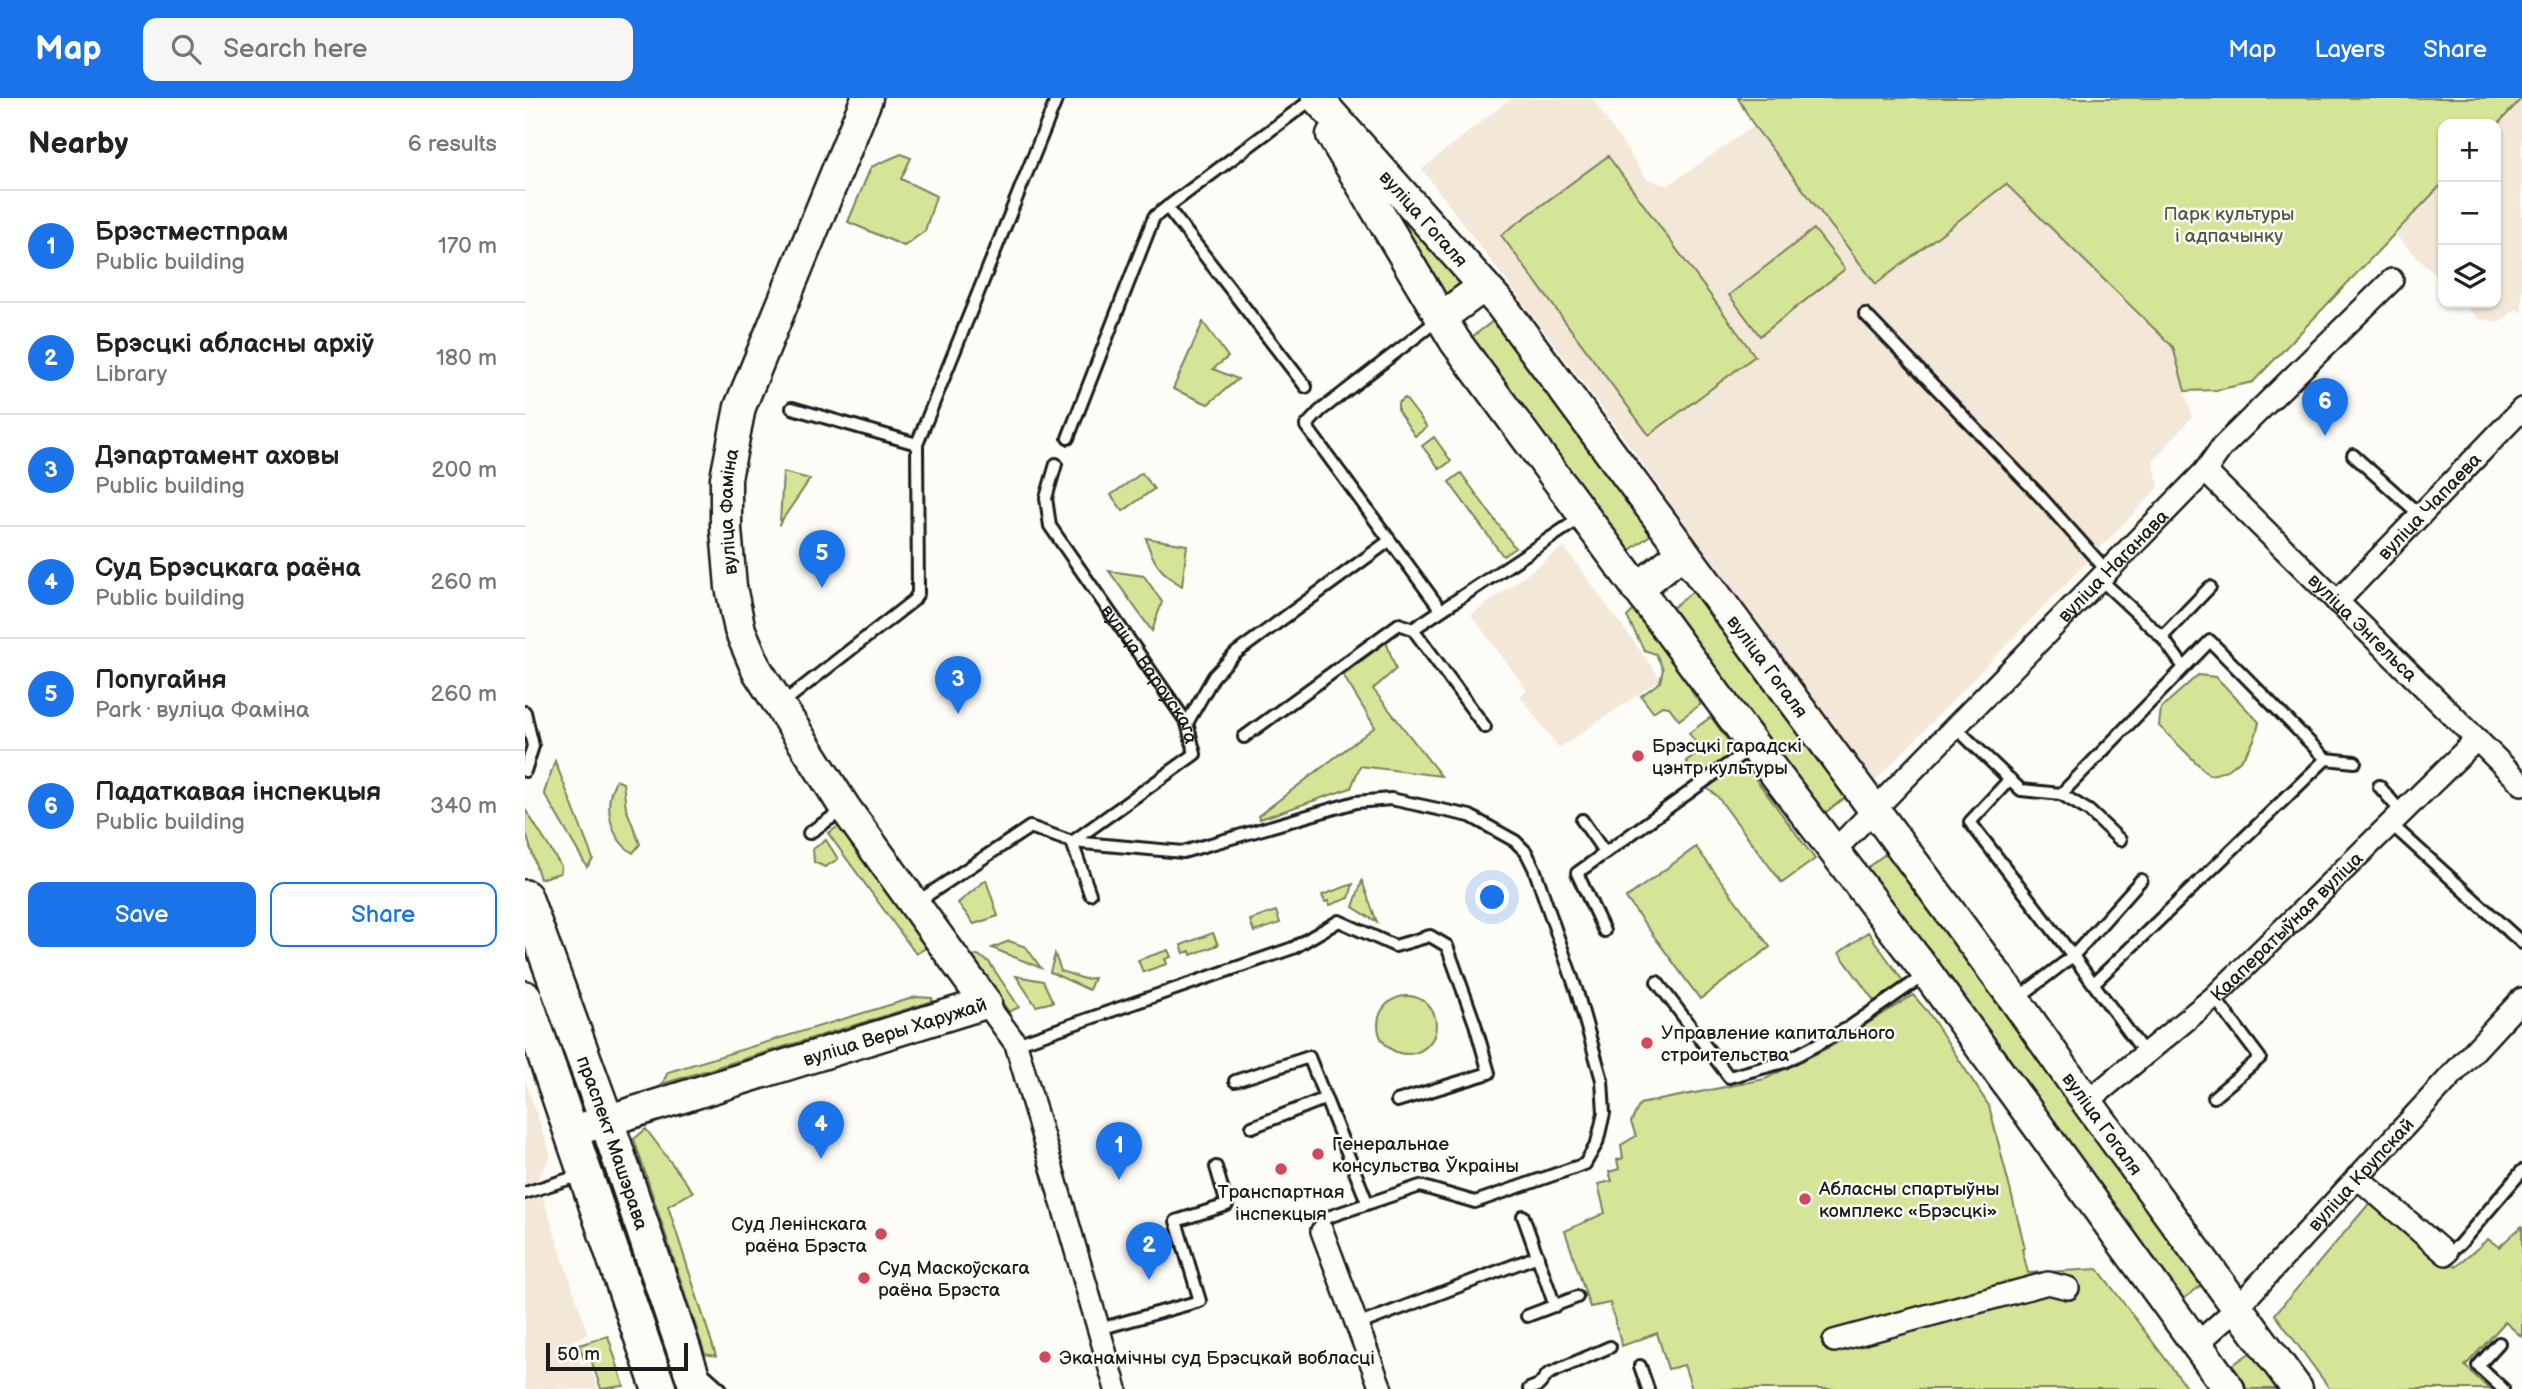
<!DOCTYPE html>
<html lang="en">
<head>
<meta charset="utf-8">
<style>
  :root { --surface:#fff; --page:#f6f6f6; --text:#222; --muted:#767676; --line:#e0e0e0; --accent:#1a73e8 }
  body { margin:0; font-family:"Balsamiq Sans",sans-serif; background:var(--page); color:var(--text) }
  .controls { position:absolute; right:21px; top:21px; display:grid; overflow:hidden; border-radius:14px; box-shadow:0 2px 5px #0004 }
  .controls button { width:63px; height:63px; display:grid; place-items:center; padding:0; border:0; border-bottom:2px solid var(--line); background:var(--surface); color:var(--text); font:35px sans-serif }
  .scale { position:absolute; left:21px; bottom:18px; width:142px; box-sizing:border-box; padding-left:7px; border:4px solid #1c1c1c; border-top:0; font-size:19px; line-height:24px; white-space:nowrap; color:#1c1c1c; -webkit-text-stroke:5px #fdfcf7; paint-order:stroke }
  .you { position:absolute; left:968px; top:800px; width:24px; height:24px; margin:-18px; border:5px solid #fff; border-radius:50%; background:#1a73e8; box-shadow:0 0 0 10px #1a73e833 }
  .badge { display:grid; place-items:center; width:46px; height:46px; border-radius:50%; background:var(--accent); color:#fff; font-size:23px; font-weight:700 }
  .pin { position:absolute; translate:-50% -58px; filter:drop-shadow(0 2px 4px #0008) }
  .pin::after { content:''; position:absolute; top:37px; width:24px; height:21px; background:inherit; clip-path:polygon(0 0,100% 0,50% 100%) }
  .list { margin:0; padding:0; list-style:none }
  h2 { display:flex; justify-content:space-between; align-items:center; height:91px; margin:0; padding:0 28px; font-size:30px }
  h2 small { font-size:23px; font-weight:400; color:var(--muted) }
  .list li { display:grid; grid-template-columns:46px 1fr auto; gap:21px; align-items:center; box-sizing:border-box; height:112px; padding:0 28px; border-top:2px solid var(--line) }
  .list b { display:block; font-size:26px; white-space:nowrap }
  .list p { margin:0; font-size:23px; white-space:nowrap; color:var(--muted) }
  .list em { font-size:23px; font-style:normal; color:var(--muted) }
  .actions { display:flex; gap:14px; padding:21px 28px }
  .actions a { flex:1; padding:16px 0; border:2px solid var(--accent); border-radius:14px; text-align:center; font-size:24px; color:var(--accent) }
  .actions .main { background:var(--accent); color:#fff }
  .icon { flex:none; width:38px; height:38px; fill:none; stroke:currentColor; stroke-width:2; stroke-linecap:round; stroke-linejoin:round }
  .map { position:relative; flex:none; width:1997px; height:1291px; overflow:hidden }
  header { display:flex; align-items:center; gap:42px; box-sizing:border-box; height:98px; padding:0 35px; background:var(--accent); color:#fff }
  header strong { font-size:33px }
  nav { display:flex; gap:38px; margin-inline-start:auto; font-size:24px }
  .search { width:490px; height:63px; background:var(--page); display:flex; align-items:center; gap:18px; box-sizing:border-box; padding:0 24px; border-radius:14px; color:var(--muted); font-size:26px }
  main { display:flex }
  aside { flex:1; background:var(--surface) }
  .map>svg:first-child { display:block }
</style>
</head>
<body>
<header>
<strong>Map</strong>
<div class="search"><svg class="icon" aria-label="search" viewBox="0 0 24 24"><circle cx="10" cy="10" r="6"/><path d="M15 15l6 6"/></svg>Search here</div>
<nav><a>Map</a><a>Layers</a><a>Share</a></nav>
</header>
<main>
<aside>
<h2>Nearby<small>6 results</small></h2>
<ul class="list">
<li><span class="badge">1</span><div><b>Брэстместпрам</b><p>Public building</p></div><em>170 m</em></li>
<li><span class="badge">2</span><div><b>Брэсцкі абласны архіў</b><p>Library</p></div><em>180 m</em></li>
<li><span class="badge">3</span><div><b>Дэпартамент аховы</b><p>Public building</p></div><em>200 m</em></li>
<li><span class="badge">4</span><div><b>Суд Брэсцкага раёна</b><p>Public building</p></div><em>260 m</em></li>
<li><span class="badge">5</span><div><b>Попугайня</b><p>Park · вуліца Фаміна</p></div><em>260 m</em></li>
<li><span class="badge">6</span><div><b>Падаткавая інспекцыя</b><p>Public building</p></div><em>340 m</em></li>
</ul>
<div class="actions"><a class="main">Save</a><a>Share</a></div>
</aside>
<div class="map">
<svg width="1997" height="1291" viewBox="0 0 1997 1291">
  <rect width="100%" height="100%" fill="#fdfcf7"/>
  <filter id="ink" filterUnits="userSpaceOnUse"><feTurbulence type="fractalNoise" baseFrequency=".0143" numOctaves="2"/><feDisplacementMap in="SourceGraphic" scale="14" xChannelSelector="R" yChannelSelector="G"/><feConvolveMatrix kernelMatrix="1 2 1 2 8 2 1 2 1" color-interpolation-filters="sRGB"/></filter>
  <g filter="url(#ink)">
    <path fill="#f3e8d8" d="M986 0H1067L1122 81 1142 88 1229 28 1351 186 1481 86 1648 249 1667 319 1628 363 1634 389 1345 688 1098 338 897 71Z
      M1997 0V216L1991 210 1976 224 1953 221 1937 205H1971V28Z
      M1918 85V185L1870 137Z
      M1039 449 1136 581 1034 650 995 598 1002 592 946 517Z
      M0 981 26 1058 12 1082 63 1236 47 1242 56 1266 64 1264 73 1291H0Z"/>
    <path fill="#d5e598" stroke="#78805a" stroke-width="2" d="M1213 0H1997L1971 28 1918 26V85L1728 284 1692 292 1660 293 1648 249 1481 86 1351 186 1229 28Z
      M376 56 386 60 376 81 411 98 400 133 379 148 323 124 346 69Z
      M1083 58 1230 258 1124 337 976 137Z
      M841 80 939 179V190L924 199 914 195Z
      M1289 131 1320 171 1235 238 1204 197Z
      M972 220 1128 435 1098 457 943 242Z
      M678 224 703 259 688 271 713 281 683 306 648 291Z
      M880 300 902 329 890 338 873 313V305Z
      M909 339 926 363 915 371 897 348Z
      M258 374 285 381 255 425Z
      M617 375 629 391 598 413 586 397Z
      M936 375 990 450 978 458 924 384Z
      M621 440 662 447 657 488C636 475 627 464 621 440Z
      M584 473 619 478 637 504 627 533Z
      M1171 491 1325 696 1293 720 1141 515Z
      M1110 511 1170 582 1166 593 1176 606 1154 622 1144 609 1137 608 1128 614 1116 598 1135 584 1138 571 1131 556 1119 552 1102 519Z
      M861 544 871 571 848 591 916 678 835 668 826 690 735 721 733 718 850 629 818 577Z
      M1673 577 1691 579 1734 624C1730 650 1712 674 1684 677L1634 628 1636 610Z
      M1186 619 1209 651 1207 654 1218 664 1290 761 1257 785 1192 698 1179 688 1176 676 1172 678 1161 663 1176 652 1164 635Z
      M30 663 68 761 62 769 19 695Z
      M91 682 98 685 101 710 115 746 108 755C84 740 78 706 91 682Z
      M0 711 36 768 35 775 15 781 0 732Z
      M316 727 404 848 391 856 303 735Z
      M301 742 313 761 300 769 289 764 288 751Z
      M1171 749 1245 849 1175 901 1101 800Z
      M1368 750 1684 1181 1656 1203 1338 773Z
      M461 782 473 818 449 826 433 805Z
      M837 783 852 824 828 809Z
      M828 786 824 800 805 807 803 803 800 804 797 797Z
      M751 813 755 825 729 834 725 822Z
      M1343 834 1378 883 1350 904 1314 855Z
      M688 835 693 847 666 857 665 853 659 855 656 847Z
      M484 843 501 849 516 870 467 850Z
      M643 852 646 859 640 861 642 866 618 874 613 862Z
      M530 856 536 873 559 881 569 880 564 892 525 874Z
      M453 857 464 864 494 909 484 914 445 858Z
      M491 878 518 883 528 904 511 908Z
      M1388 897 1403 914 1464 1008 1500 1150 1497 1151 1503 1175 1573 1171 1663 1291H1167L1159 1267 1143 1271 1132 1235 1097 1248 1085 1205 1065 1209 1040 1133 1080 1115 1073 1086 1087 1083 1084 1074 1094 1071 1092 1062 1098 1060 1096 1047 1111 1038 1106 1024 1115 1006 1240 981 1307 948Z
      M853 927a29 29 0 1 1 58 0a29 29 0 1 1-58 0Z
      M391 899 407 900 408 903 137 986 143 974Z
      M121 1031 168 1094 143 1108 191 1258 180 1256 109 1041Z
      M1849 1100 1931 1169 1963 1141 1974 1149 1997 1128V1239L1980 1224 1940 1268 1964 1291H1805L1750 1216Z
      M83 1238 99 1288 76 1291 65 1259 59 1261 54 1247Z
      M1732 1250 1762 1291H1714L1700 1272Z"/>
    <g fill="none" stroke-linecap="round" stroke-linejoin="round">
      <g stroke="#1c1c1c" stroke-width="16">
        <g id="lane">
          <path d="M642 109 781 289"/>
          <path d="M1340 216 1514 397 1582 473"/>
          <path d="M914 221 795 313 781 328 916 512"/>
          <path d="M267 310 392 346"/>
          <path d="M543 340 629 119 786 2"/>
          <path d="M1828 357 1895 417"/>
          <path id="s1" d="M531 366 521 400 525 428 662 625 670 656 547 744"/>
          <path d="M1575 481 1637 539 1658 568"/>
          <path d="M888 531 960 629"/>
          <path d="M1637 539 1685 489"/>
          <path d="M255 607 389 502 393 495 392 346 532 0"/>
          <path d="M0 614 8 648 0 673"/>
          <path d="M662 625 689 578 711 555 864 443"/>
          <path d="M1431 630 1496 692 1536 696 1685 543 1801 661"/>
          <path d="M719 639 874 526 888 531 1057 419"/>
          <path d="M1485 681 1445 724 1548 858 1616 782"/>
          <path d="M1854 688 1877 715"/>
          <path d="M1536 696 1564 713 1595 742"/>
          <path d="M1057 722 1080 755 1227 649"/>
          <path d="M1866 726 1997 845"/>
          <path d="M284 735 318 712"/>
          <path d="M547 744 565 796"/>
          <path d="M392 804 505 729 547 744 658 754 831 704 866 701 945 718 990 743 1001 754 1009 770 1052 894 1077 982 1079 1015 1072 1045 1060 1066 950 1104 895 1088 803 1119 797 1124V1133"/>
          <path d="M1079 833 1052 775 1080 755"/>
          <path d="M1132 884 1204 979 1259 964 1323 930 1401 876"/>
          <path d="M1570 884 1801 661 1830 664"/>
          <path d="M1689 899 1735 960 1689 999"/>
          <path d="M1493 900 1548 858 1621 957"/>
          <path d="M491 946 768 850 814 823 870 848 905 838 922 848 950 926 964 975 872 1003"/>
          <path d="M710 983 784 959 842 1104"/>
          <path d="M727 1029 799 1001"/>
          <path d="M0 1095 56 1077"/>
          <path d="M998 1118 1030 1208"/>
          <path d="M1921 1156 1934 1147 1997 1073"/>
          <path d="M1002 1218 1052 1199"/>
          <path d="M832 1227 1013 1158"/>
          <path d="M574 1231 675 1203 651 1123 702 1107 691 1069"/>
          <path d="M1974 1245 1953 1268 1978 1291"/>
          <path d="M1115 1268 1123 1291"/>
          <path d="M177 1274 196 1291"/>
          <path d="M1004 1291 1014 1287 1023 1276 1085 1249"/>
        </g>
      </g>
      <g stroke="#1c1c1c" stroke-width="26">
        <g id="street">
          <path id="s2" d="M1680 373 1997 686"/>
          <path id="s3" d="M1812 504 1997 311"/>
          <path id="s4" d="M1309 753 1680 373 1697 349 1867 182"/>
          <path d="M461 905 491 946 591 1291"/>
          <path id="s5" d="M1562 1004 1689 899 1952 641"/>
          <path d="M1832 1079 1921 1156"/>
          <path d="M797 1133 856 1291"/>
          <path d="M1309 1243 1523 1185 1543 1190"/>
          <path id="s6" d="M1672 1246 1712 1210 1997 901"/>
        </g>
      </g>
      <g stroke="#1c1c1c" stroke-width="35">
        <g id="secondary">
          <path id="s7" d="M792 0 976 207 1490 902 1562 1004 1772 1291"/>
          <path d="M807 37 930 243 1229 648 1402 875 1704 1291"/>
          <path d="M917 219 959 188"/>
          <path d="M1112 491 1158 454"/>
          <path id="s8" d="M45 1034 461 905 320 710 232 572 215 532 206 489 201 431V380L215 309 342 0"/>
        </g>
      </g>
      <g stroke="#1c1c1c" stroke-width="38">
        <g id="primary">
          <path id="s9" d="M0 799 81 1021 172 1291"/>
          <path d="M0 900 134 1291"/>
        </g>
      </g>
      <use href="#lane" stroke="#fdfcf7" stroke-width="10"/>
      <use href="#street" stroke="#fdfcf7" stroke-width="21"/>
      <use href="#secondary" stroke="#fdfcf7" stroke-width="30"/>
      <use href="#primary" stroke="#fdfcf7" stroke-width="33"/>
    </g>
  </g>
  <g fill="#d1495b" stroke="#fdfcf7" stroke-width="2.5">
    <circle cx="1113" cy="658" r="7"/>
    <circle cx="1122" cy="945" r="7"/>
    <circle cx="793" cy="1056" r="7"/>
    <circle cx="756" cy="1071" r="7"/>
    <circle cx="1280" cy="1101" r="7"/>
    <circle cx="356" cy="1136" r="7"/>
    <circle cx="339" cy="1180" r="7"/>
    <circle cx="520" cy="1259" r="7"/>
  </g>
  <g text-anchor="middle" stroke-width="5" stroke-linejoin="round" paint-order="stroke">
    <g font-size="19" fill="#545841" stroke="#fdfcf7">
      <text x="1704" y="122">Парк культуры<tspan x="1704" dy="22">і адпачынку</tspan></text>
    </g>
    <g font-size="19" fill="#1c1c1c" stroke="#fdfcf7">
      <text dy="7" stroke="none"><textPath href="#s7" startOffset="161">вуліца Гогаля</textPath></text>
      <text dy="7" stroke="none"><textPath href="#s3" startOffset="133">вуліца Чапаева</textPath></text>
      <text dy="7" stroke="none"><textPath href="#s8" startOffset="1003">вуліца Фаміна</textPath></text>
      <text dy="7" stroke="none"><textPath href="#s4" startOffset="399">вуліца Наганава</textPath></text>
      <text dy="7" stroke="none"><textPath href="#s2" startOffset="222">вуліца Энгельса</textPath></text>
      <text dy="7" stroke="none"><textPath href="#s7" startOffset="726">вуліца Гогаля</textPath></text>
      <text dy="7" stroke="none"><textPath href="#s1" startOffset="243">вуліца Вароўскага</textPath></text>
      <text dy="7" stroke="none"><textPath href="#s5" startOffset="266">Кааператыўная вуліца</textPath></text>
      <text dy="7" stroke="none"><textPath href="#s8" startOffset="340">вуліца Веры Харужай</textPath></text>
      <text dy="7" stroke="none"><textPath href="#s7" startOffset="1293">вуліца Гогаля</textPath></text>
      <text dy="7" stroke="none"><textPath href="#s9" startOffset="261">праспект Машэрава</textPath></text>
      <text dy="7" stroke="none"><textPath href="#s6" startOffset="236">вуліца Крупскай</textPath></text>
    </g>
    <g font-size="19" fill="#1c1c1c" stroke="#fdfcf7" text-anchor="start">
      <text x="1127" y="654">Брэсцкі гарадскі<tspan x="1127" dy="22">цэнтр культуры</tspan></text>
      <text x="1136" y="941">Управление капитального<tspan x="1136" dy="22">строительства</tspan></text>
      <text x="807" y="1052">Генеральнае<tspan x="807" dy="22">консульства Ўкраіны</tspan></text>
      <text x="1294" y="1097">Абласны спартыўны<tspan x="1294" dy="22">комплекс «Брэсцкі»</tspan></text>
      <text x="756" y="1100" text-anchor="middle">Транспартная<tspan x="756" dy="22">інспекцыя</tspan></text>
      <text x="342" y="1132" text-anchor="end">Суд Ленінскага<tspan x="342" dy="22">раёна Брэста</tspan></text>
      <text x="353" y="1176">Суд Маскоўскага<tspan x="353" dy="22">раёна Брэста</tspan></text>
      <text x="534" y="1266">Эканамічны суд Брэсцкай вобласці</text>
    </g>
  </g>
</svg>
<div class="controls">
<button>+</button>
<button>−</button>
<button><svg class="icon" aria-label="layers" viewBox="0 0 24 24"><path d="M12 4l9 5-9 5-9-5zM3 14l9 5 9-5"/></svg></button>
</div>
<div class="scale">50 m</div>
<div class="you"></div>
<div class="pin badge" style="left:594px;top:1082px">1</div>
<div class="pin badge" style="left:624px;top:1182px">2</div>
<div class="pin badge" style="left:433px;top:616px">3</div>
<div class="pin badge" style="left:296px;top:1061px">4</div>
<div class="pin badge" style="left:297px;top:490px">5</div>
<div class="pin badge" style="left:1800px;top:338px">6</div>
</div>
</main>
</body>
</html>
